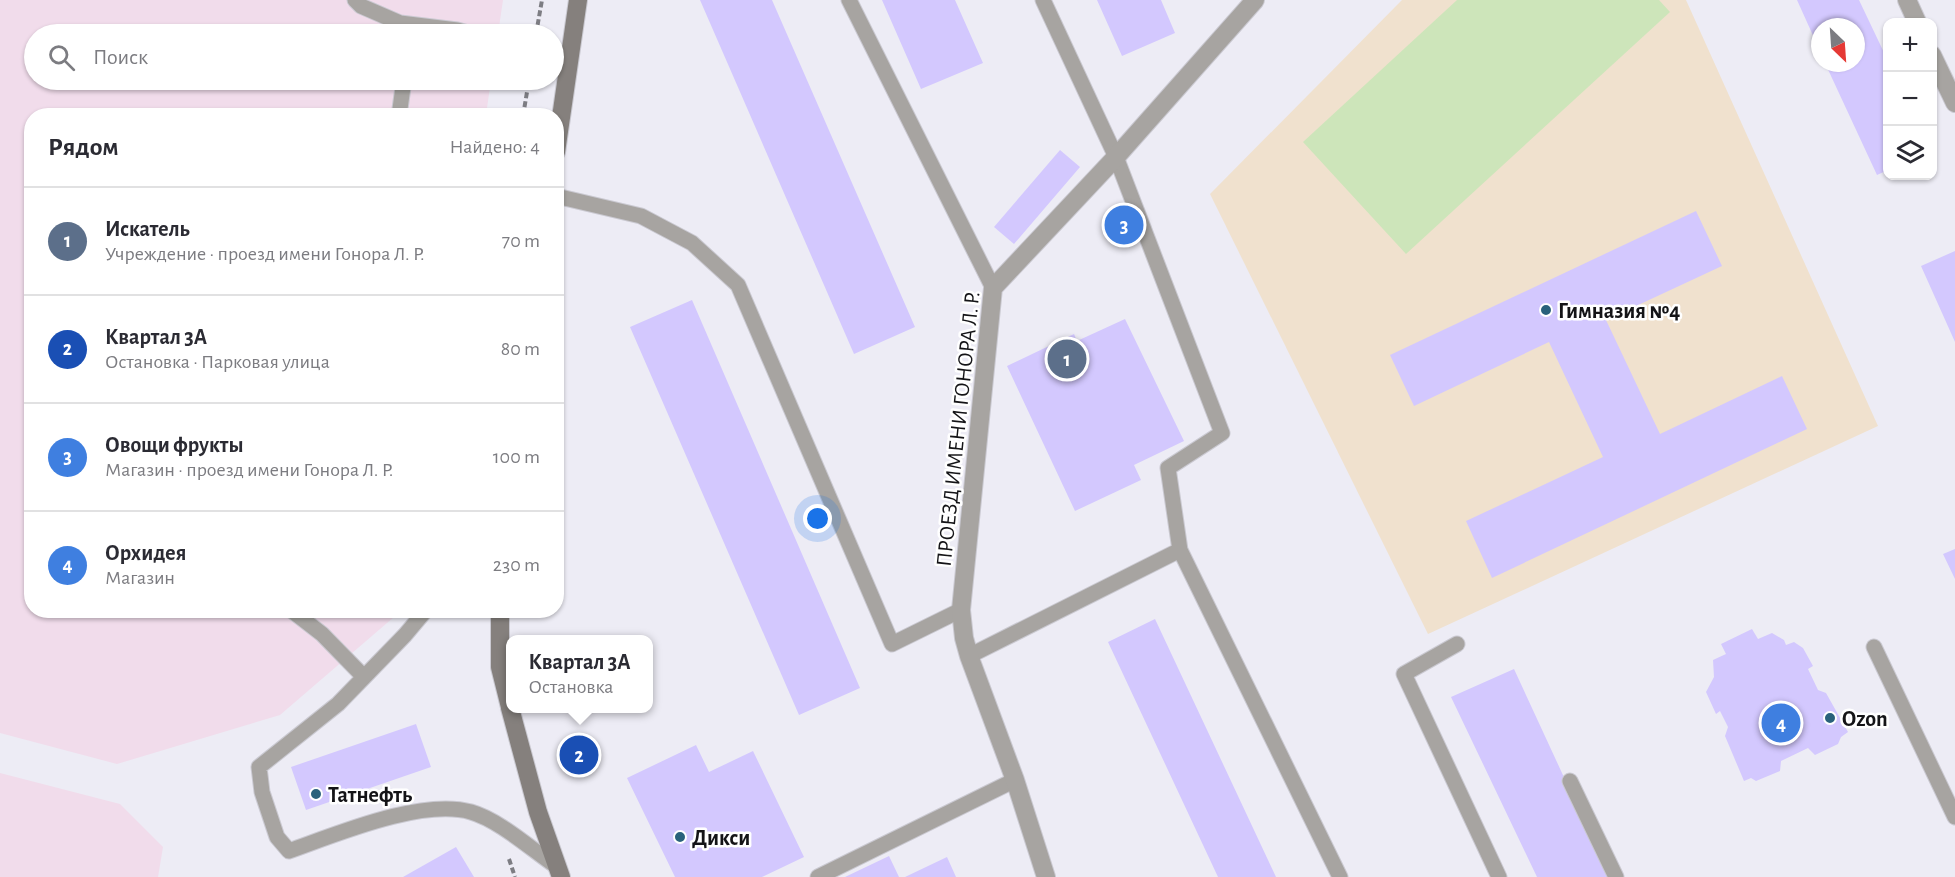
<!DOCTYPE html>
<html lang="ru">
<head>
<meta charset="utf-8">
<style>
  :root { --surface:#fff; --page:#f2f2f3; --text:#2b2b33; --muted:#7c7c81; --line:#e1e1e2; --accent:#29617b }
  body { margin:0; font-family:"Alegreya Sans",sans-serif; background:var(--page); color:var(--text) }
  .controls { position:absolute; right:18px; top:18px; display:grid; overflow:hidden; border-radius:12px; box-shadow:0 2px 4px #0004 }
  .controls button { width:54px; height:54px; display:grid; place-items:center; padding:0; border:0; border-bottom:2px solid var(--line); background:var(--surface); color:var(--text); font:30px sans-serif }
  .compass { position:absolute; left:1811px; top:18px; width:54px; height:54px; border-radius:50%; background:var(--surface); box-shadow:0 2px 4px #0004; rotate:155deg }
  .you { position:absolute; left:818px; top:519px; width:21px; height:21px; margin:-15px; border:4px solid #fff; border-radius:50%; background:#1a73e8; box-shadow:0 0 0 9px #1a73e833 }
  .badge { display:grid; place-items:center; width:39px; height:39px; border-radius:50%; background:var(--accent); color:#fff; font-size:20px; font-weight:700 }
  .pin { position:absolute; translate:-50% -50%; border:3px solid #fff; box-shadow:0 2px 6px #0006 }
  .popup { position:absolute; left:506px; top:635px; width:147px; height:78px; box-sizing:border-box; display:grid; place-content:center; border-radius:12px; background:var(--surface); filter:drop-shadow(0 2px 4px #0005); font-size:20px; white-space:nowrap; color:var(--muted) }
  .popup b { font-size:22px; color:var(--text) }
  .popup::after { content:''; position:absolute; left:50%; top:100%; margin-left:-12px; border:12px solid transparent; border-top-color:var(--surface) }
  .list { margin:0; padding:0; list-style:none }
  h2 { display:flex; justify-content:space-between; align-items:center; height:78px; margin:0; padding:0 24px; font-size:26px }
  h2 small { font-size:20px; font-weight:400; color:var(--muted) }
  .list li { display:grid; grid-template-columns:39px 1fr auto; gap:18px; align-items:center; box-sizing:border-box; height:108px; padding:0 24px; border-top:2px solid var(--line) }
  .list b { display:block; font-size:22px; white-space:nowrap }
  .list p { margin:0; font-size:20px; white-space:nowrap; color:var(--muted) }
  .list em { font-size:20px; font-style:normal; color:var(--muted) }
  .icon { flex:none; width:33px; height:33px; fill:none; stroke:currentColor; stroke-width:2; stroke-linecap:round; stroke-linejoin:round }
  .map { position:relative; flex:none; width:1955px; height:877px; overflow:hidden }
  .search { position:absolute; background:var(--surface); box-shadow:0 2px 4px #0004; left:24px; top:24px; width:540px; height:66px; display:flex; align-items:center; gap:15px; box-sizing:border-box; padding:0 21px; border-radius:33px; color:var(--muted); font-size:22px }
  .panel { position:absolute; background:var(--surface); box-shadow:0 2px 4px #0004; left:24px; top:108px; width:540px; height:510px; border-radius:24px }
  .map>svg:first-child { display:block }
</style>
</head>
<body>
<div class="map">
<svg width="1955" height="877" viewBox="0 0 1955 877">
  <rect width="100%" height="100%" fill="#edecf5"/>
  <path fill="#f1dceb" d="M0 0H503L498 34H34V80H491L486 115 32 116V610L401 611 280 715 117 764 0 733Z
    M0 773 120 804 163 847 158 877H0Z"/>
  <path fill="#f0e1ce" d="M1402 0H1686L1878 426 1428 634 1210 194Z"/>
  <path fill="#cde5ba" d="M1457 0H1659L1670 12 1406 254 1303 142Z"/>
  <path fill="#d3c8fe" d="M700 0H772L915 327 854 354Z
    M882 0H955L983 63 921 89Z
    M1097 0H1161L1175 33 1122 56Z
    M1797 0H1859L1888 61V170L1877 175 1825 63H1856V27H1820V51Z
    M1060 150 1080 167 1014 244 994 227Z
    M1696 211 1722 266 1606 320 1660 434 1782 376 1807 429 1492 578 1466 521 1603 457 1549 342 1414 406 1390 355Z
    M1955 251V342L1921 266Z
    M692 300 860 688 799 715 630 327Z
    M1125 319 1184 441 1134 465 1141 480 1075 511 1007 366 1074 334 1077 341Z
    M1955 549V579L1943 554Z
    M1155 619 1276 877H1218L1108 642Z
    M1752 629 1758 639 1772 633 1784 640 1786 645 1794 642 1803 648 1813 666 1808 669 1818 690 1826 693 1848 732 1841 737 1838 744 1815 755 1808 748 1781 761 1780 771 1756 781 1751 778 1744 781 1725 736 1728 727 1720 711 1716 714 1706 692 1714 677 1713 660 1726 654 1721 644Z
    M1514 669 1610 877H1537L1451 697Z
    M416 724 431 767 306 810 291 767Z
    M696 745 709 772 753 751 804 857 762 877H675L627 778Z
    M456 847 474 877H403Z
    M889 856 899 877H845Z
    M947 857 956 877H905Z"/>
  <g fill="none" stroke-linecap="round" stroke-linejoin="round">
    <g stroke="#cac9d1" stroke-width="17">
      <path id="service" d="M355 0 361 6 400 23 457 30 471 34
        M849 0 993 288
        M554 63 569 68
        M399 116 404 80
        M556 196 641 216 692 243 738 285 892 644 961 610
        M1180 550 1340 877
        M291 610 322 634 364 677
        M426 610 405 635 338 704 259 767 262 792 277 837 289 851C337 834 422 798 471 812 499 820 531 849 556 866
        M1457 644 1404 674 1499 877
        M1874 647 1955 817
        M969 656 1180 550 1168 468 1222 433 1116 157 1043 0
        M1570 781 1616 877
        M818 877 1015 780"/>
    </g>
    <g stroke="#cac9d1" stroke-width="20">
      <path id="minor" d="M1907 0 1917 22
        M1932 55 1955 103
        M1046 877 1015 780 969 656 964 638 961 610 993 288 1116 157 1255 0"/>
    </g>
    <g stroke="#cac9d1" stroke-width="20">
      <path id="secondary" d="M556 152 578 0
        M500 610V667L510 707
        M510 708 538 812 561 877"/>
    </g>
    <path stroke="#7d7d83" stroke-width="4" stroke-dasharray="6 3" stroke-linecap="butt" d="M536 34 542 0
      M523 116 529 80
      M509 859 515 877"/>
    <use href="#service" stroke="#a7a4a1" stroke-width="15"/>
    <use href="#minor" stroke="#a7a4a1" stroke-width="18"/>
    <use href="#secondary" stroke="#85807d" stroke-width="18"/>
  </g>
  <g fill="#29617b" stroke="#fff" stroke-width="2">
    <circle cx="1546" cy="310" r="6"/>
    <circle cx="1830" cy="718" r="6"/>
    <circle cx="316" cy="794" r="6"/>
    <circle cx="680" cy="837" r="6"/>
  </g>
  <g text-anchor="middle" stroke-width="5" stroke-linejoin="round" paint-order="stroke">
    <g font-size="22" font-weight="bold" fill="#141417" stroke="#fff" text-anchor="start">
      <text x="1558" y="318">Гимназия №4</text>
      <text x="1842" y="726">Ozon</text>
      <text x="328" y="802">Татнефть</text>
      <text x="692" y="845">Дикси</text>
    </g>
    <g font-size="22" fill="#141417" stroke="#fff">
      <text transform="translate(957 429) rotate(-84)" y="8">ПРОЕЗД ИМЕНИ ГОНОРА Л. Р.</text>
    </g>
  </g>
</svg>
<div class="controls">
<button>+</button>
<button>−</button>
<button><svg class="icon" aria-label="layers" viewBox="0 0 24 24"><path d="M12 4l9 5-9 5-9-5zM3 14l9 5 9-5"/></svg></button>
</div>
<svg class="compass" viewBox="-18 -18 36 36"><path d="M0-13l5 13h-10z" fill="#e53935"/><path d="M0 13l5-13h-10z" fill="#7c7c81"/></svg>
<div class="you"></div>
<div class="pin badge" style="left:1067px;top:359px;background:#5c6f8a">1</div>
<div class="pin badge" style="left:579px;top:755px;background:#1a4fb4">2</div>
<div class="popup"><b>Квартал 3А</b>Остановка</div>
<div class="pin badge" style="left:1124px;top:225px;background:#3f7fe0">3</div>
<div class="pin badge" style="left:1781px;top:723px;background:#3f7fe0">4</div>
<div class="search"><svg class="icon" aria-label="search" viewBox="0 0 24 24"><circle cx="10" cy="10" r="6"/><path d="M15 15l6 6"/></svg>Поиск</div>
<section class="panel">
<h2>Рядом<small>Найдено: 4</small></h2>
<ul class="list">
<li><span class="badge" style="background:#5c6f8a">1</span><div><b>Искатель</b><p>Учреждение · проезд имени Гонора Л. Р.</p></div><em>70 m</em></li>
<li><span class="badge" style="background:#1a4fb4">2</span><div><b>Квартал 3А</b><p>Остановка · Парковая улица</p></div><em>80 m</em></li>
<li><span class="badge" style="background:#3f7fe0">3</span><div><b>Овощи фрукты</b><p>Магазин · проезд имени Гонора Л. Р.</p></div><em>100 m</em></li>
<li><span class="badge" style="background:#3f7fe0">4</span><div><b>Орхидея</b><p>Магазин</p></div><em>230 m</em></li>
</ul>
</section>
</div>
</body>
</html>
